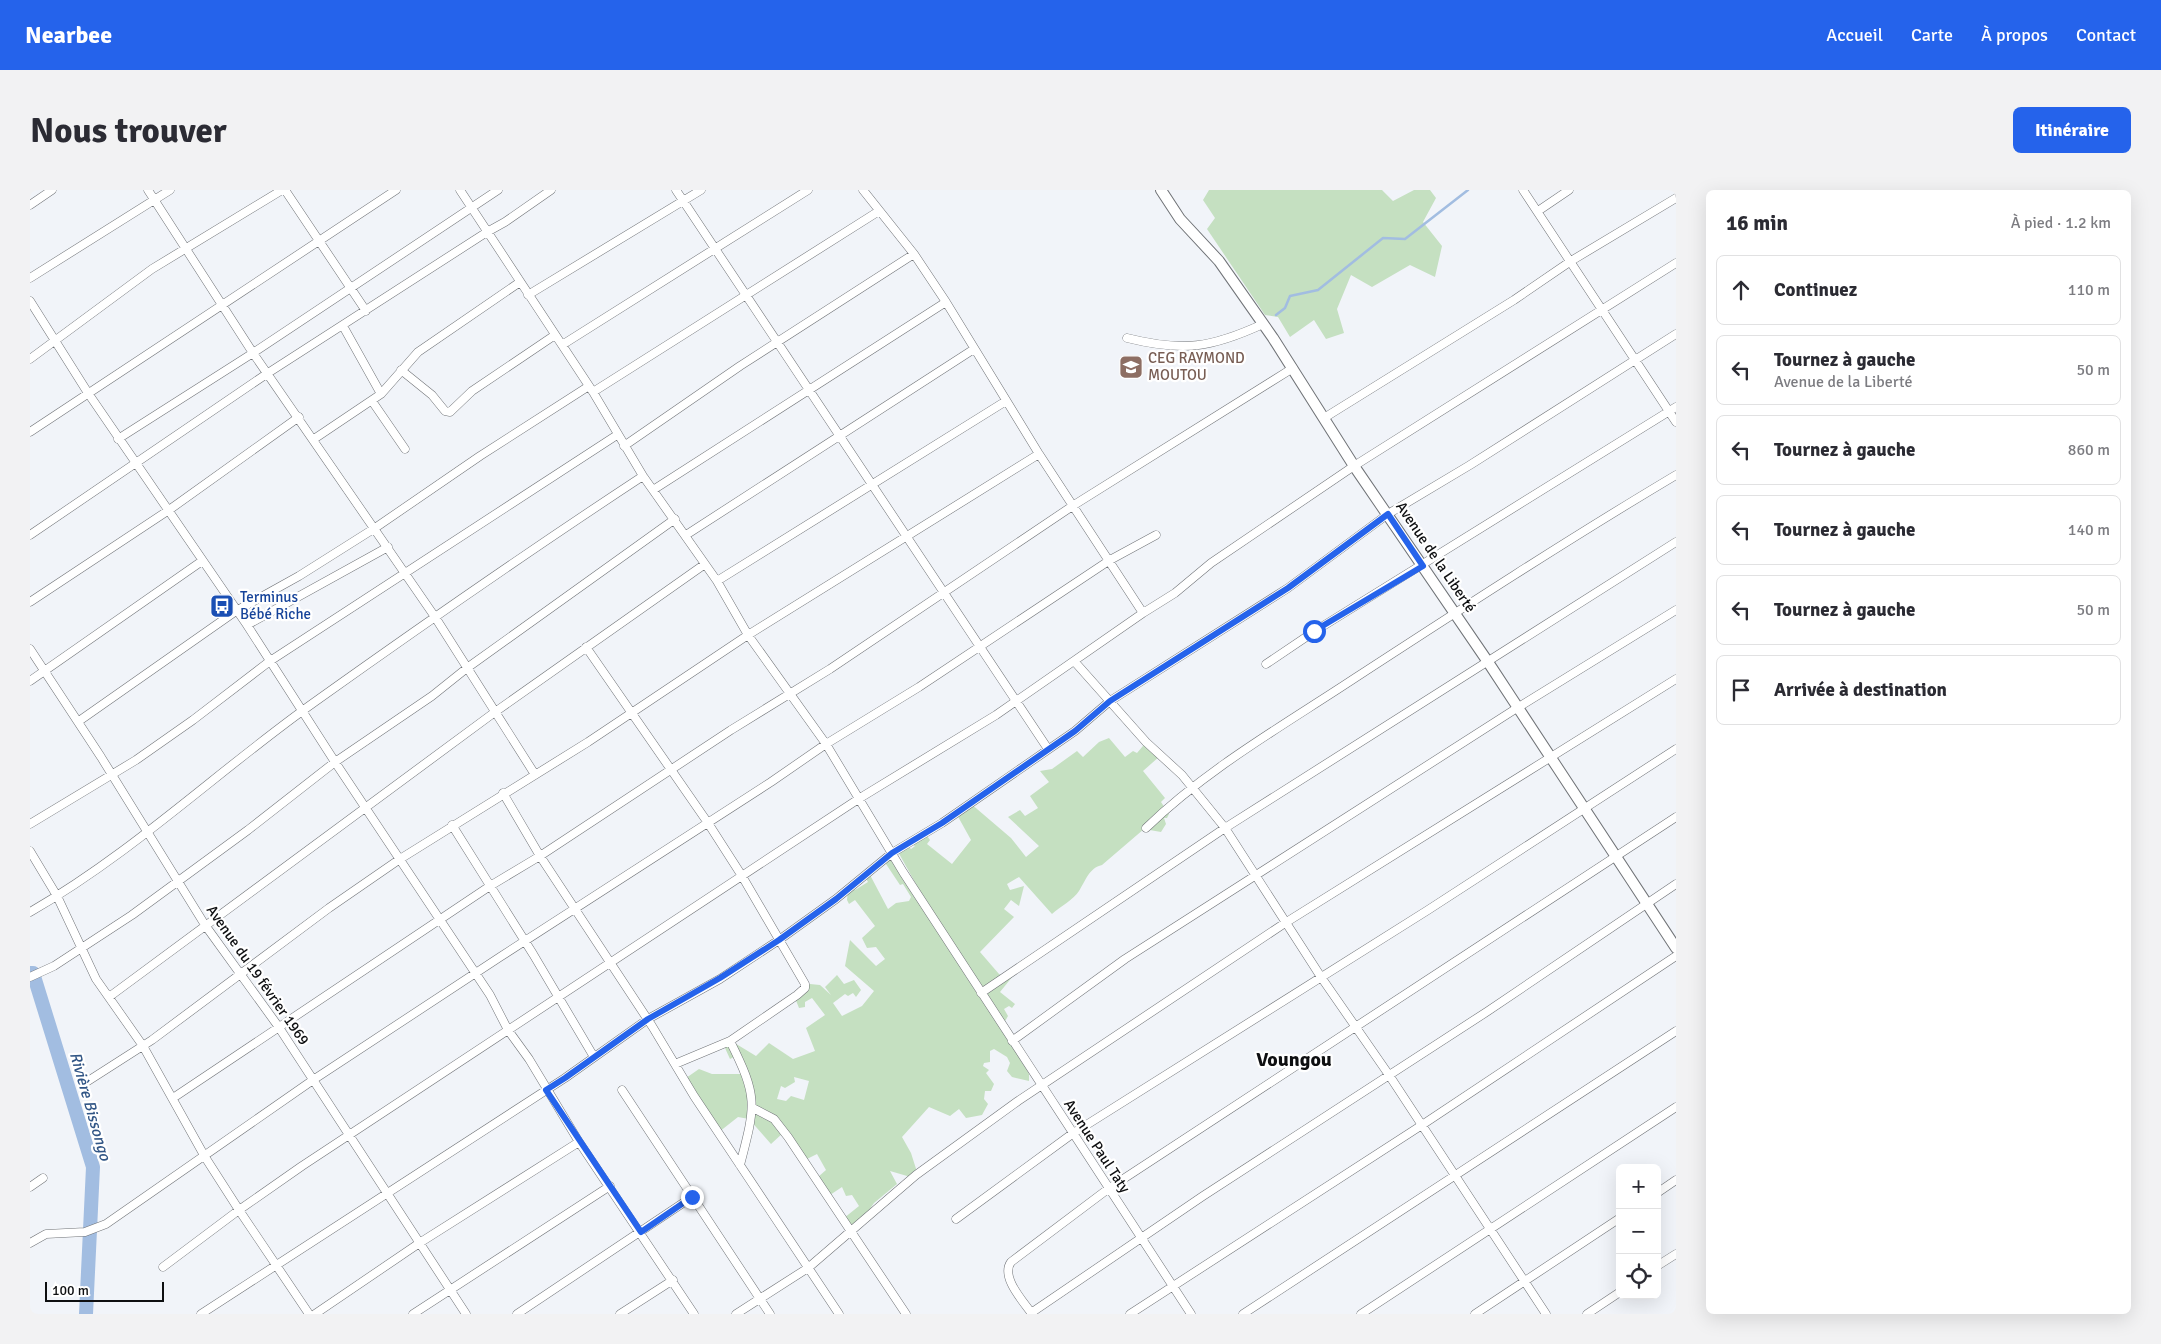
<!DOCTYPE html>
<html lang="fr">
<head>
<meta charset="utf-8">
<style>
  :root { --surface:#fff; --page:#f2f2f3; --text:#2b2b33; --muted:#7c7c81; --line:#e1e1e2; --accent:#2563eb }
  body { margin:0; font-family:Signika,sans-serif; background:var(--page); color:var(--text) }
  .controls { position:absolute; right:15px; bottom:15px; display:grid; overflow:hidden; border-radius:8px; box-shadow:0 5px 20px #0002 }
  .controls button { width:45px; height:45px; display:grid; place-items:center; padding:0; border:0; border-bottom:1px solid var(--line); background:var(--surface); color:var(--text); font:25px sans-serif }
  .scale { position:absolute; left:15px; bottom:12px; width:119px; box-sizing:border-box; padding-left:5px; border:2px solid #0e0f11; border-top:0; font-size:14px; line-height:18px; white-space:nowrap; color:#0e0f11; -webkit-text-stroke:4px #fff; paint-order:stroke }
  .stop { position:absolute; width:15px; height:15px; margin:-11px; border:4px solid #2563eb; border-radius:50%; background:#fff }
  .stop.end { background:#2563eb; border-color:#fff; box-shadow:0 1px 5px #0008 }
  .list { margin:0; padding:0; list-style:none }
  h2 { display:flex; justify-content:space-between; align-items:center; height:65px; margin:0; padding:0 20px; font-size:21px }
  h2 small { font-size:16px; font-weight:400; color:var(--muted) }
  .list li { display:grid; grid-template-columns:32px 1fr auto; gap:15px; align-items:center; box-sizing:border-box; height:70px; margin:0 10px 10px; padding:0 10px; border:1px solid var(--line); border-radius:8px }
  .list b { display:block; font-size:19px; white-space:nowrap }
  .list p { margin:0; font-size:16px; white-space:nowrap; color:var(--muted) }
  .list em { font-size:16px; font-style:normal; color:var(--muted) }
  .icon { flex:none; width:28px; height:28px; fill:none; stroke:currentColor; stroke-width:2; stroke-linecap:round; stroke-linejoin:round }
  .map { position:relative; flex:none; width:1646px; height:1124px; overflow:hidden; border-radius:8px }
  header { display:flex; align-items:center; gap:30px; box-sizing:border-box; height:70px; padding:0 25px; background:var(--accent); color:#fff }
  header strong { font-size:24px }
  nav { display:flex; gap:28px; margin-inline-start:auto; font-size:18px }
  .intro { display:flex; align-items:center; justify-content:space-between; box-sizing:border-box; height:120px; padding:0 30px }
  h1 { margin:0; font-size:35px }
  .button { padding:12px 22px; border-radius:8px; background:var(--accent); color:#fff; font-size:18px; font-weight:700 }
  main { display:flex; gap:30px; padding:0 30px }
  aside { flex:1; background:var(--surface); border-radius:8px; box-shadow:0 5px 20px #0002 }
  .map>svg:first-child { display:block }
</style>
</head>
<body>
<header>
<strong>Nearbee</strong>
<nav><a>Accueil</a><a>Carte</a><a>À propos</a><a>Contact</a></nav>
</header>
<div class="intro"><h1>Nous trouver</h1><a class="button">Itinéraire</a></div>
<main>
<div class="map">
<svg width="1646" height="1124" viewBox="0 0 1646 1124">
  <rect width="100%" height="100%" fill="#f1f4f9"/>
  <path fill="#c5e0c1" fill-rule="evenodd" d="M1179 0H1352L1363 11 1384 0H1400L1406 8 1393 32 1412 56 1405 87 1380 75 1342 97 1321 85 1307 119 1314 143 1296 149 1284 130 1260 147 1248 127 1235 125 1177 39 1185 28 1173 10Z
    M1079 548 1095 567 1103 561 1107 563 1118 550 1130 566 1113 581 1135 608 1131 612 1139 624 1137 628H1134L1136 634 1131 642 1114 639 1072 675C1059 678 1056 690 1049 701 1044 709 1030 717 1022 724L989 687 977 694 980 700 994 696 989 716 981 710 974 719 984 727 950 762 969 784 975 787 991 776 970 802 985 814 982 818 979 816 974 819 978 826 974 833 999 884V891L982 887 977 881 980 873 977 867 964 859 960 861V872L954 873 953 876 959 880 956 883 964 894 961 901H955L954 909 958 914 952 925 936 928 929 919 920 926 899 917 872 947 881 963 888 985 884 988 860 981 867 994 844 1013 830 1033 821 1037 814 1028 829 1016 822 1005 816 1006 812 997 800 1005 788 987 796 980 787 964 777 969 753 943 741 954 719 929 708 927 689 942 656 888 669 879 682 884H713L704 867 700 869 695 858 703 852 726 866 739 853 763 869 785 861 776 838 795 825 782 808 775 812V817L769 818 765 808 780 794 790 795 801 805 795 797 807 785 814 794 824 790 831 800 826 807 823 803 818 806 815 804 803 813 812 826 832 816 844 801 815 776 820 750 846 776 855 769 846 757 837 758 832 748 845 736 825 710 819 714 817 710 818 700H825L838 692 835 687 839 683 858 719 866 713 879 711 881 707 873 694 870 695 854 671 860 665 897 714 867 660 877 655 881 659 885 656 880 653 895 643 900 650 897 654 922 674 941 650 926 623 940 613 981 648 996 667 1009 656 978 627 990 620 995 626 1008 618 1000 606 1019 592 1010 581 1022 579 1047 561 1053 567 1069 552ZM764 887 779 891 774 910 761 906 756 911 747 909 751 896 755 898 765 892Z"/>
  <g fill="none" stroke-linecap="round" stroke-linejoin="round">
    <path stroke="#a2bde1" stroke-width="2.5" d="M1246 125 1255 118 1260 106 1288 100 1353 48 1375 49 1438 0"/>
    <path stroke="#a2bde1" stroke-width="14" d="M0 783H3L63 977 56 1124"/>
    <g stroke="#707377" stroke-width="9">
      <path id="minor" d="M118 0 223 163 405 427 504 583
        M255 0 336 121
        M430 0 563 202 613 286 687 391 718 445 796 554 873 682 1161 1124
        M646 0 1018 559
        M833 0 884 64 916 112 1009 264 1113 423
        M1493 0 1646 232
        M0 15 22 0
        M1508 21 1539 0
        M0 88 140 0
        M498 105 671 0
        M0 111 58 203 217 435 305 572 460 805 478 840 499 869 549 952 664 1124
        M313 136 351 204
        M1097 148C1153 162 1181 158 1233 134
        M532 155 778 0
        M0 169 122 79 252 0
        M371 180 402 205 415 221 420 222 442 201 525 145
        M563 202 849 21
        M342 211 375 259
        M1294 228 1484 110 1541 71 1646 8
        M0 242 366 0
        M88 249 223 163 468 0
        M284 249 351 204 388 162 490 92
        M594 256 710 176 884 64
        M623 300 916 112
        M0 345 238 183 457 42 475 32 521 0
        M656 345 944 159
        M687 391 976 211
        M0 412 139 320 269 227
        M217 435 358 357
        M556 457 678 633 712 686 775 794V798L767 805 700 851 645 874
        M0 459 71 567 175 735 248 836 436 1124
        M1044 471 1116 552 1152 585 1195 638 1291 787 1359 885 1516 1124
        M1236 474 1285 441 1646 217
        M0 491 172 371
        M49 531 206 421 269 386 345 338 450 266 559 196
        M473 603 510 666 622 836 664 906 809 1124
        M0 634 106 570 163 530 240 471 587 245
        M422 635 503 764 564 867
        M1116 638C1178 578 1254 535 1325 488 1431 419 1537 350 1646 285
        M0 661 27 706 66 789 113 856 175 967 209 1020 279 1124
        M0 722C103 663 190 579 286 511 394 434 502 359 613 286
        M0 787 24 776 102 725 218 640 305 572 402 506 437 478 645 329
        M951 803 1195 638 1646 352
        M79 807 465 522 675 374
        M700 851C728 907 726 914 710 975
        M982 851 1095 769 1487 518 1646 420
        M58 891 122 850 299 718 370 669 558 552 718 445 1009 264
        M592 900 740 1124
        M143 908 460 696 510 666 701 540 800 479 1044 315 1263 178
        M723 918 744 929 758 947 876 1124
        M0 997 13 988
        M1627 1003 1646 990
        M926 1029 1042 944 1398 720 1646 559
        M0 1053 16 1044 55 1042 76 1034 283 890 470 767 741 592 796 554 889 497 1080 370 1126 345
        M1627 1076 1646 1064
        M133 1077 209 1020 272 976 830 608 966 525 1113 423 1145 403 1181 373 1324 276 1646 73
        M1001 1123 1173 1006 1458 821 1646 694
        M171 1124 535 888 618 829 690 789 749 750 806 709 862 663 912 633 1045 541 1080 511 1258 398 1358 324 1440 275 1646 144
        M285 1124 391 1052 549 952
        M383 1124 580 996
        M487 1124 662 1007
        M590 1124 643 1090
        M706 1124 778 1078 886 985 988 911 1255 733 1646 489
        M1002 1124C994 1112 970 1087 981 1072L1078 999 1646 627
        M1100 1124 1392 935 1646 766
        M1213 1124 1646 841
        M1331 1124 1646 917
        M1445 1124 1590 1028
        M1557 1124 1590 1102"/>
    </g>
    <g stroke="#707377" stroke-width="12">
      <path id="tertiary" d="M1131 0 1150 29 1189 71 1243 148 1324 276 1458 472 1646 758"/>
    </g>
    <use href="#minor" stroke="#fff" stroke-width="8"/>
    <use href="#tertiary" stroke="#fff" stroke-width="10"/>
  </g>
  <g fill="none" stroke-linecap="round" stroke-linejoin="round">
    <path stroke="#2563eb" stroke-width="6" d="M662 1007 611 1042 516 900 535 888 618 829 690 788 749 750 806 709 862 663 912 633 1045 541 1080 511 1258 398 1358 324 1393 376 1284 441"/>
  </g>
  <defs>
    <g id="school-square" transform="scale(1.25)"><rect x="-9" y="-9" width="18" height="18" rx="4" fill="#8d6e63" stroke="#fff"/><path d="M0-5L7-2L0 1L-7-2ZM-4 1L0 2.5L4 1V4Q0 6-4 4Z" fill="#fff"/></g>
    <g id="bus-square" transform="scale(1.25)"><rect x="-9" y="-9" width="18" height="18" rx="4" fill="#1a4fb4" stroke="#fff"/><path d="M-5-6H5V4H4V6H2V4H-2V6H-4V4H-5ZM-3.5-4V0h7V-4ZM-3.5 1.2v1.5H-2V1.2ZM2 1.2v1.5H3.5V1.2Z" fill="#fff"/></g>
  </defs>
  <g fill-rule="evenodd">
    <use href="#school-square" x="1101" y="177"/>
    <use href="#bus-square" x="192" y="416"/>
  </g>
  <g text-anchor="middle" stroke-width="4.5" stroke-linejoin="round" paint-order="stroke">
    <g font-size="15" fill="#785e54" stroke="#fff" text-anchor="start">
      <text x="1118" y="173">CEG RAYMOND<tspan x="1118" dy="17">MOUTOU</tspan></text>
    </g>
    <g font-size="15" fill="#0e0f11" stroke="#fff">
      <text transform="translate(1406 367) rotate(56)" y="5">Avenue de la Liberté</text>
      <text transform="translate(228 785) rotate(55)" y="5">Avenue du 19 février 1969</text>
      <text transform="translate(1067 956) rotate(57)" y="5">Avenue Paul Taty</text>
    </g>
    <g font-size="15" fill="#164399" stroke="#fff" text-anchor="start">
      <text x="210" y="412">Terminus<tspan x="210" dy="17">Bébé Riche</tspan></text>
    </g>
    <g font-size="16" font-style="italic" fill="#315585" stroke="#fff">
      <text transform="translate(61 916) rotate(74)" y="6">Rivière Bissongo</text>
    </g>
    <g font-size="20" font-weight="bold" fill="#0e0f11" stroke="#fff">
      <text x="1264" y="876">Voungou</text>
    </g>
  </g>
</svg>
<div class="controls">
<button>+</button>
<button>−</button>
<button><svg class="icon" aria-label="locate" viewBox="0 0 24 24"><circle cx="12" cy="12" r="6"/><path d="M12 2v4M12 18v4M2 12h4M18 12h4"/></svg></button>
</div>
<div class="scale">100 m</div>
<div class="stop" style="left:1284px;top:441px"></div>
<div class="stop end" style="left:662px;top:1007px"></div>
</div>
<aside>
<h2>16 min<small>À pied · 1.2 km</small></h2>
<ul class="list">
<li><svg class="icon" aria-label="ahead" viewBox="0 0 24 24"><path d="M12 20V5M6 11l6-6 6 6"/></svg><div><b>Continuez</b></div><em>110 m</em></li>
<li><svg class="icon" aria-label="left" viewBox="0 0 24 24"><path d="M17 20v-9H6M10 6l-5 5 5 5"/></svg><div><b>Tournez à gauche</b><p>Avenue de la Liberté</p></div><em>50 m</em></li>
<li><svg class="icon" aria-label="left" viewBox="0 0 24 24"><path d="M17 20v-9H6M10 6l-5 5 5 5"/></svg><div><b>Tournez à gauche</b></div><em>860 m</em></li>
<li><svg class="icon" aria-label="left" viewBox="0 0 24 24"><path d="M17 20v-9H6M10 6l-5 5 5 5"/></svg><div><b>Tournez à gauche</b></div><em>140 m</em></li>
<li><svg class="icon" aria-label="left" viewBox="0 0 24 24"><path d="M17 20v-9H6M10 6l-5 5 5 5"/></svg><div><b>Tournez à gauche</b></div><em>50 m</em></li>
<li><svg class="icon" aria-label="arrive" viewBox="0 0 24 24"><path d="M6 21V4h12l-3 4 3 4H6"/></svg><div><b>Arrivée à destination</b></div></li>
</ul>
</aside>
</main>
</body>
</html>
